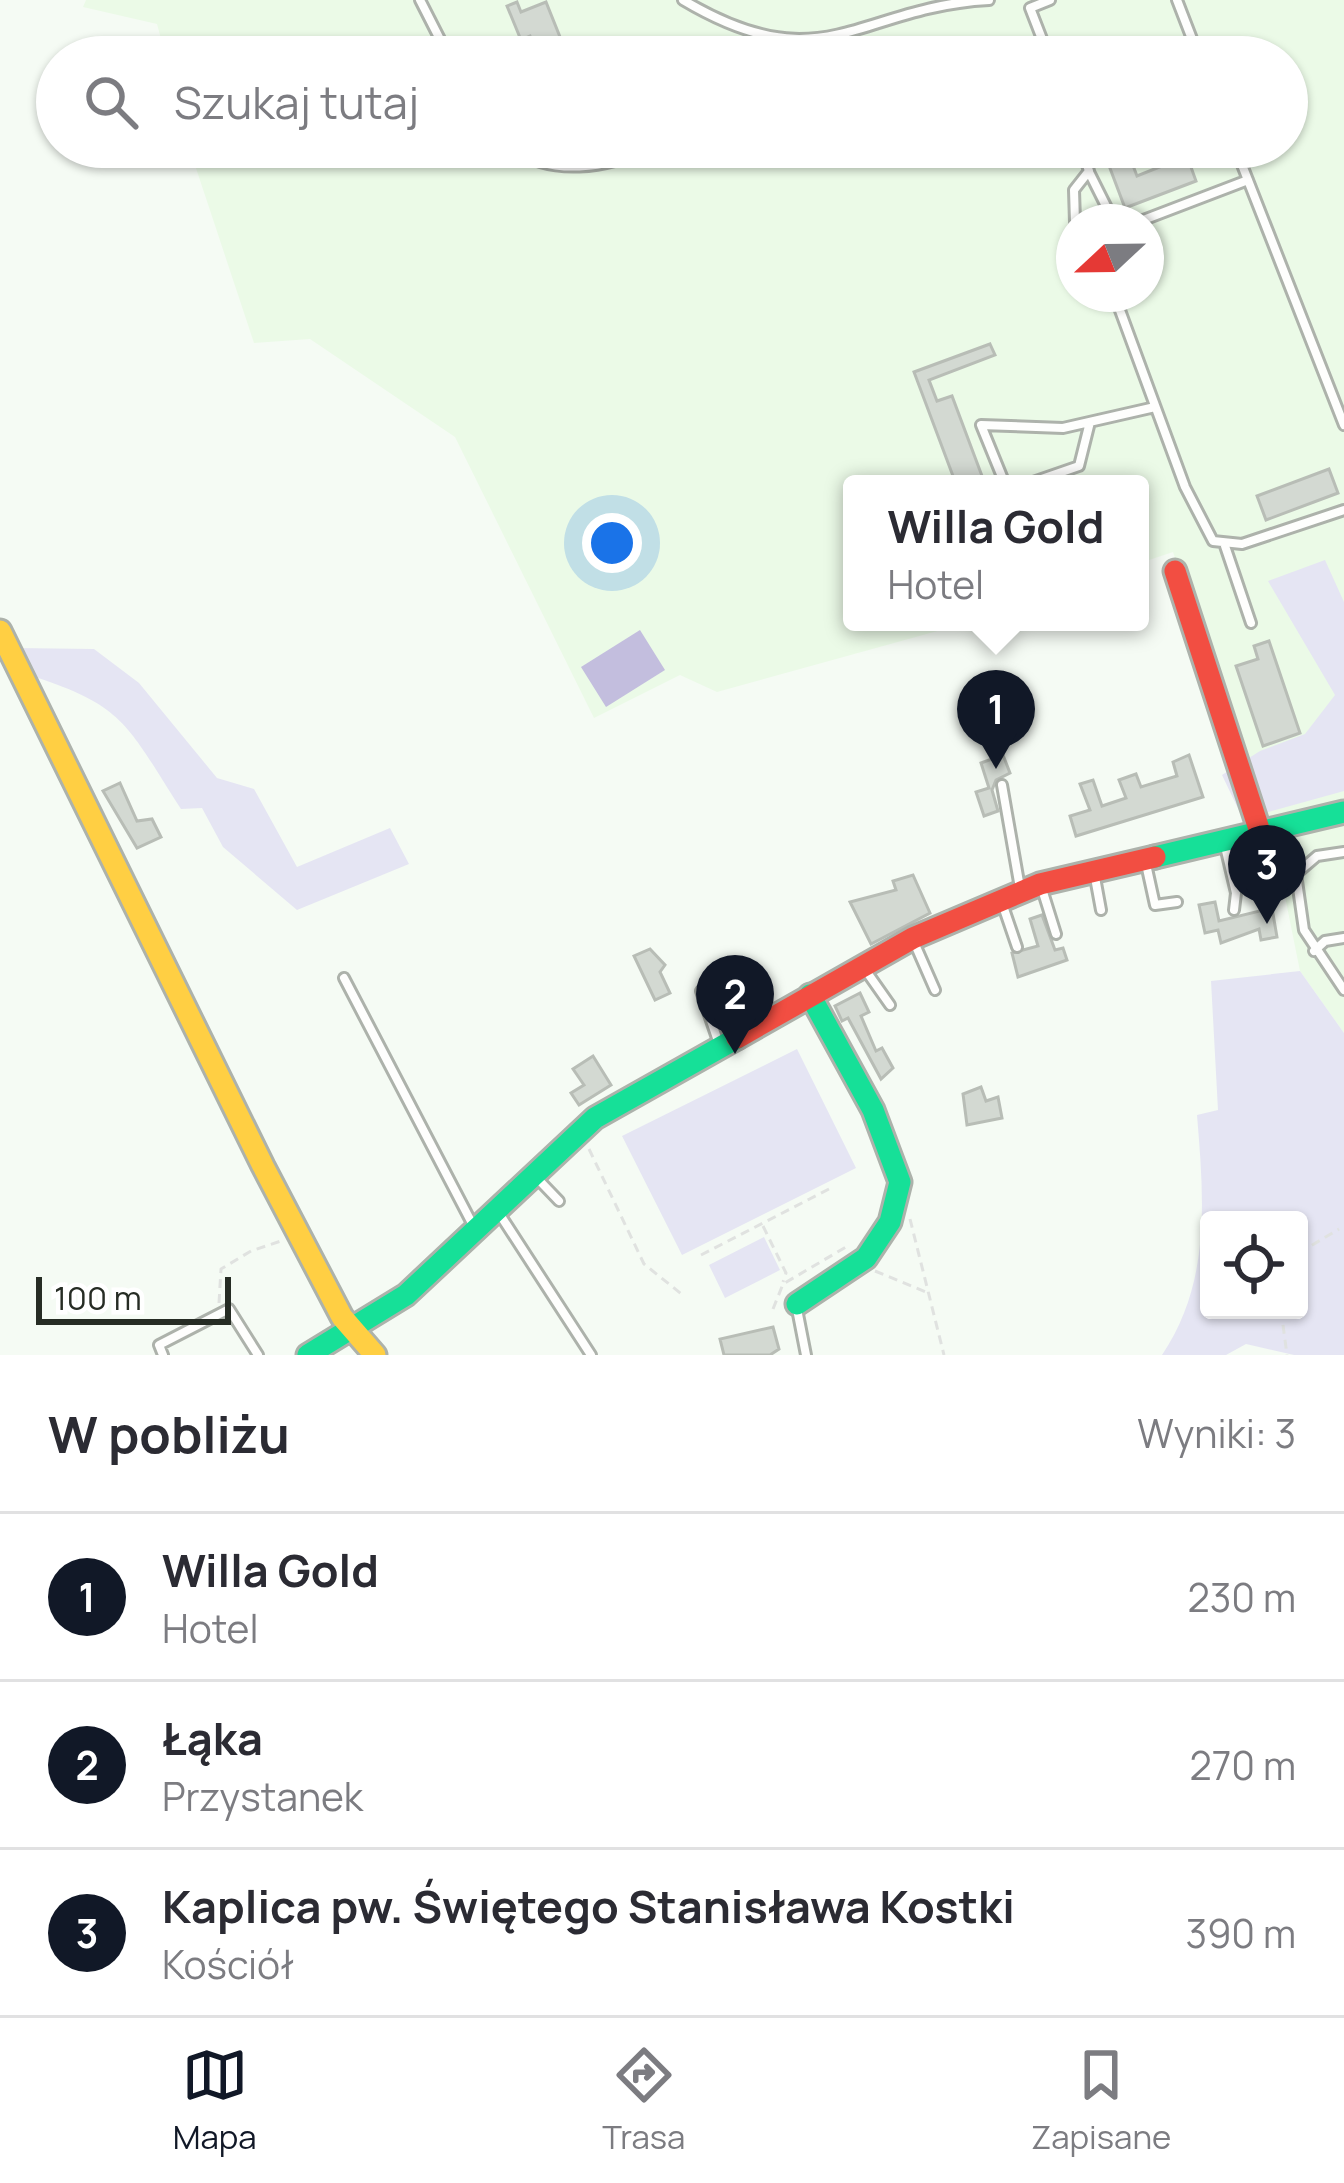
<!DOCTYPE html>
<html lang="pl">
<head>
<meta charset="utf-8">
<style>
  :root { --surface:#fff; --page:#f7f7f7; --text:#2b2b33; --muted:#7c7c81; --line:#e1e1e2; --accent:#111827 }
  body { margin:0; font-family:Manrope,sans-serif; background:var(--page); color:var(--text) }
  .controls { position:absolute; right:36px; bottom:36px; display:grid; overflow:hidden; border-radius:12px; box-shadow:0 3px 9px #0004 }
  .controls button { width:108px; height:108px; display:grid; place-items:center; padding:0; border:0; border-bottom:3px solid var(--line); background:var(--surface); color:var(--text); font:60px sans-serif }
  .compass { position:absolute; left:1056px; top:204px; width:108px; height:108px; border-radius:50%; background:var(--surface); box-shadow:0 3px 9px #0004; rotate:248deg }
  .scale { position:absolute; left:36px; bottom:30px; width:195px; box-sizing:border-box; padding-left:12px; border:6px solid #262c24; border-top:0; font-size:33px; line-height:42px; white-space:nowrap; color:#262c24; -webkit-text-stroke:9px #fff; paint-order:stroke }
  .you { position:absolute; left:612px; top:543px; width:42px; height:42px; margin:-30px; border:9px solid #fff; border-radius:50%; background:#1a73e8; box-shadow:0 0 0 18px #1a73e833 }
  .badge { display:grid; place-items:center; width:78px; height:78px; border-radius:50%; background:var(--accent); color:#fff; font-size:39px; font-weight:700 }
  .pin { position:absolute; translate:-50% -99px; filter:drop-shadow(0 3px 6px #0008) }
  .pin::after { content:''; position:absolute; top:63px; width:42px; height:36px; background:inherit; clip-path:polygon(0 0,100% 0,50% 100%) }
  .popup { position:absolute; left:843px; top:475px; width:306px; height:156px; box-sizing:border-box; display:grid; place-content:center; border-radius:12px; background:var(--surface); filter:drop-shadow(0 3px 9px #0005); font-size:39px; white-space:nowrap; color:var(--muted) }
  .popup b { font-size:45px; color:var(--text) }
  .popup::after { content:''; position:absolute; left:50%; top:100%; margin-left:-24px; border:24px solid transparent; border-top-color:var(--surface) }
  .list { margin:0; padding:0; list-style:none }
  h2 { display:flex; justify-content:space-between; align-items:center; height:156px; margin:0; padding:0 48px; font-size:51px }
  h2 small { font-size:39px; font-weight:400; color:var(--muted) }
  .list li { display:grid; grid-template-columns:78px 1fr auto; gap:36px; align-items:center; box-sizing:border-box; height:168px; padding:0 48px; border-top:3px solid var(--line) }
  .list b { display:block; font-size:45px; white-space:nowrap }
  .list p { margin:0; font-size:39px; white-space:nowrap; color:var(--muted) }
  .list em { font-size:39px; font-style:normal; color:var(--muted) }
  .icon { flex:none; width:66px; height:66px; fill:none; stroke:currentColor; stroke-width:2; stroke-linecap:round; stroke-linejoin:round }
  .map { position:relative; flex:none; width:1344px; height:1355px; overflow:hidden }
  .search { position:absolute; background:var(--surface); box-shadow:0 3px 9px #0004; left:36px; right:36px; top:36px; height:132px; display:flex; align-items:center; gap:30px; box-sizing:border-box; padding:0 42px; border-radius:66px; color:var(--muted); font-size:45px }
  .sheet { height:660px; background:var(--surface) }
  nav { display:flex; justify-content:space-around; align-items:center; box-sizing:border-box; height:168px; border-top:3px solid var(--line); background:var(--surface); font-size:33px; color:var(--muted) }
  nav a { display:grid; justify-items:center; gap:6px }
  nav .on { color:var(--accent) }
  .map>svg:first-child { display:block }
</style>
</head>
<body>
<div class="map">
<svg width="1344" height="1355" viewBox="0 0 1344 1355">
  <rect width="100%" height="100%" fill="#f5fbf4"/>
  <path fill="#ebfae7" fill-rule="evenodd" d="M86 0H1344V802L1264 824 1173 552 1140 563V484H852V622H970L717 692 680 675 594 718 455 437 310 339 254 343 189 147H1287V57H166L157 24 83 7ZM1074 222H1146V294H1074Z
    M1344 824V1033L1300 971 1274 842Z"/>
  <path fill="#e5e5f3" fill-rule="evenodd" d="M1325 560 1344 602V791L1243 819 1222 775 1260 751 1305 734 1335 695 1268 581Z
    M15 648 94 649 139 683 217 778 254 789 297 867 390 828 409 864 297 910 223 847 202 808 181 809C125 722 125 705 23 673Z
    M1300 971 1344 1033V1355H1294L1246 1344 1226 1355H1162C1211 1282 1204 1200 1197 1115L1218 1110 1211 981ZM1299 1220V1310H1209V1220Z
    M797 1049 856 1168 682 1255 622 1136Z
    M764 1237 780 1270 725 1298 709 1265Z"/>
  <path fill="#c3bede" d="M640 630 665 670 606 707 581 667Z"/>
  <path fill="#d3d9d2" stroke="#b8bdb6" stroke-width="3" d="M517 2 521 12 546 2 564 47 539 57 530 36 521 40 507 6Z
    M1102 147H1126L1137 176 1187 156 1196 181 1125 208Z
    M990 344 995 355 929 380 937 401 952 396 985 484H956L914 372Z
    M1329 469 1338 493 1266 520 1257 496Z
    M1269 641 1300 733 1263 746 1236 666 1258 659 1254 646Z
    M1003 755 1010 773 996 780 992 790 998 811 984 816 976 792 989 788 981 763Z
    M1189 755 1203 797 1076 836 1070 816 1090 810 1080 784 1093 780 1102 806 1126 798 1119 780 1136 774 1141 787 1177 776 1173 762Z
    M120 783 137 821 152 819 161 837 137 848 103 791Z
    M913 875 930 913 871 944 850 902 896 890 893 881Z
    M1215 902 1219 921 1272 908 1277 937 1261 940 1259 929 1221 943 1218 930 1205 933 1199 905Z
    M1042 915 1055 950 1063 948 1067 960 1018 977 1012 953 1038 946 1030 919Z
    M650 949 665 965 660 972 670 993 655 1000 634 956Z
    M860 993 869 1012 861 1016 876 1051 882 1048 893 1068 881 1079 848 1018 842 1021 835 1006Z
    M593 1056 611 1085 579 1105 571 1093 584 1085 573 1069Z
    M981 1087 986 1101 998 1097 1002 1118 967 1125 963 1094Z
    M773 1327 779 1349 770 1355H724L720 1339Z"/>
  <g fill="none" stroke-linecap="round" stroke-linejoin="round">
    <g stroke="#adb2ab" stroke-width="14">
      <path id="lane" d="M420 0 449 57
        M683 0C824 84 857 7 989 0
        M1177 0 1199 57
        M805 57 835 40
        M1049 57 1030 8 1050 0
        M511 147C550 177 608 169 649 147
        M1235 147 1344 425
        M1089 172 1114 222
        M1075 222 1074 190 1089 171 1081 147
        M1138 222 1248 180
        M1114 294 1185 487 1213 541 1242 544 1344 510
        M1005 484 981 425 1063 428 1155 407
        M1027 484 1079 466 1090 422
        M1225 546 1251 623
        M1002 785 1020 888
        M1252 834 1265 904
        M1224 842 1236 893 1234 910
        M1344 852 1317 856 1296 874 1304 930 1344 990
        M1146 864 1155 905 1177 902
        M1094 872 1101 910
        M1042 889 1056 934
        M1002 903 1017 947
        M914 942 935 990
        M1314 951 1325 941 1344 938
        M864 968 890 1005
        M344 978 475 1229
        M719 1044 701 991 753 969
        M535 1176 559 1201
        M497 1210 591 1355
        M797 1309 806 1355
        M163 1355 159 1345 229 1309 258 1355"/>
    </g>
    <g stroke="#adb2ab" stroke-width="27">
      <path id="fast" d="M1155 857 1344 812
        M797 1304 866 1258 890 1222 900 1182 873 1110 810 995
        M308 1355 406 1295 595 1118 737 1038"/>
    </g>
    <g stroke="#adb2ab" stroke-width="27">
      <path id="slow" d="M0 631 263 1166 342 1317 375 1355"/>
    </g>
    <g stroke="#adb2ab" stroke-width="27">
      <path id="jam" d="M1175 571 1260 832
        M737 1038 913 938 1040 884 1155 857"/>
    </g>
    <path stroke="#e0e2e0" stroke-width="3" stroke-dasharray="9 6" stroke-linecap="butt" d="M589 1149 644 1264 684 1296
      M910 1219 944 1355
      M763 1226 786 1273 783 1282
      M1299 1253 1339 1229
      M701 1255 829 1189
      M875 1271 926 1292
      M219 1303 221 1269 251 1251 284 1240
      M773 1309 783 1284 846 1247
      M1281 1310 1287 1355"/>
    <use href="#lane" stroke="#fefefd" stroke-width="8"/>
    <use href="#fast" stroke="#16e098" stroke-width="21"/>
    <use href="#slow" stroke="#ffcf43" stroke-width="21"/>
    <use href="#jam" stroke="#f24e42" stroke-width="21"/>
  </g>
</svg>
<div class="controls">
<button><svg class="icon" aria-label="locate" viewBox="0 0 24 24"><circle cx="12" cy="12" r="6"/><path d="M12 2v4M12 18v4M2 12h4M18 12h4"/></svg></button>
</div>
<svg class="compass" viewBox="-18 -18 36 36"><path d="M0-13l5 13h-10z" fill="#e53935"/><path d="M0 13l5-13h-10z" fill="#7c7c81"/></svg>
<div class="scale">100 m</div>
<div class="you"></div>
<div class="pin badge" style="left:996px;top:769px">1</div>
<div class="popup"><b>Willa Gold</b>Hotel</div>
<div class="pin badge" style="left:735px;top:1054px">2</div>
<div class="pin badge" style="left:1267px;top:924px">3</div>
<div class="search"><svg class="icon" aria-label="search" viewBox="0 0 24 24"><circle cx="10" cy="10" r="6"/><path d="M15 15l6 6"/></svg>Szukaj tutaj</div>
</div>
<section class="sheet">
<h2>W pobliżu<small>Wyniki: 3</small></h2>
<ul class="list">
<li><span class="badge">1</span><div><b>Willa Gold</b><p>Hotel</p></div><em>230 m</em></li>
<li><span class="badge">2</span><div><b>Łąka</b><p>Przystanek</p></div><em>270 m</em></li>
<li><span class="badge">3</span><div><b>Kaplica pw. Świętego Stanisława Kostki</b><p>Kościół</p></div><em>390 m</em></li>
</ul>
</section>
<nav>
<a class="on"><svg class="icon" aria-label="map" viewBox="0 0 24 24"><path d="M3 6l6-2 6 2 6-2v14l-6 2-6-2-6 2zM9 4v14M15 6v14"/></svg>Mapa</a>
<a><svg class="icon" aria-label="directions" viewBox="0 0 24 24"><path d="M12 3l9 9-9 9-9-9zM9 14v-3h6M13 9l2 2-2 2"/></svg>Trasa</a>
<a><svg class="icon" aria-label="saved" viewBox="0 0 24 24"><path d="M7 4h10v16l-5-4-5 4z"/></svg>Zapisane</a>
</nav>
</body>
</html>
